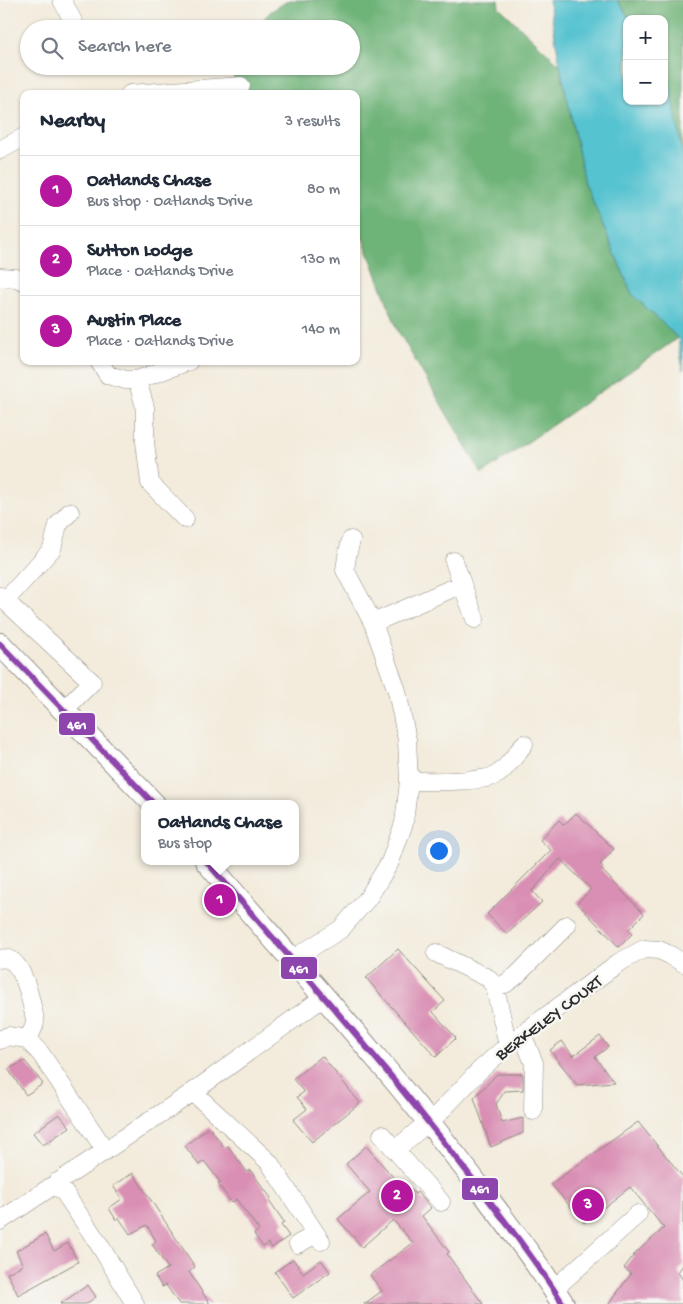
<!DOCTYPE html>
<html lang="en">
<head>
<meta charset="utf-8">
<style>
  :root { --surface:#fff; --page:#f6f6f7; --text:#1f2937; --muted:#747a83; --line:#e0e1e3; --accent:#b5179e }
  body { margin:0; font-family:"Gochi Hand",sans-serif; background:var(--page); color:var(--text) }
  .controls { position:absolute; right:15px; top:15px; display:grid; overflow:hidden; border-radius:10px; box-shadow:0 1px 4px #0004 }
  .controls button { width:45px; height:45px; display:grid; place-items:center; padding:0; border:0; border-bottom:1px solid var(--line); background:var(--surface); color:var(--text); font:25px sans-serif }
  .you { position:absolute; left:438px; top:850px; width:18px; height:18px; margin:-12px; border:4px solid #fff; border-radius:50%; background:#1a73e8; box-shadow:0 0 0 8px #1a73e833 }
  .badge { display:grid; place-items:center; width:32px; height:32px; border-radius:50%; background:var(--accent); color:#fff; font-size:16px; font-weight:700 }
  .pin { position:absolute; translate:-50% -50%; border:2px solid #fff; box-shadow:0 1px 5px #0006 }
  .popup { position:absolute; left:141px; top:800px; width:158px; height:65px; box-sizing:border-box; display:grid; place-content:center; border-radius:10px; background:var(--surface); filter:drop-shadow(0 1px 4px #0005); font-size:16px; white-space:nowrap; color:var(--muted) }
  .popup b { font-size:19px; color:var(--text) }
  .popup::after { content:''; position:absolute; left:50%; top:100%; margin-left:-10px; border:10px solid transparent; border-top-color:var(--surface) }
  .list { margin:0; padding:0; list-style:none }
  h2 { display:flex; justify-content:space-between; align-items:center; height:65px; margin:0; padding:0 20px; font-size:21px }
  h2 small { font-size:16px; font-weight:400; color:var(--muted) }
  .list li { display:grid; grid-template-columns:32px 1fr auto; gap:15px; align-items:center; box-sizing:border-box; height:70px; padding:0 20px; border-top:1px solid var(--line) }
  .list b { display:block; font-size:19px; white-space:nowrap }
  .list p { margin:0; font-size:16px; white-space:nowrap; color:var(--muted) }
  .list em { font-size:16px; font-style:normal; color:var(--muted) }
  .icon { flex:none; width:28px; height:28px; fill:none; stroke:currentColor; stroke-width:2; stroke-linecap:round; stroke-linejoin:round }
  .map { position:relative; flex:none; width:683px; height:1304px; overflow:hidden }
  .search { position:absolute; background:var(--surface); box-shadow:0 1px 4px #0004; left:20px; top:20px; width:340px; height:55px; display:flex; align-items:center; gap:12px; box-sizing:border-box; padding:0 18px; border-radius:28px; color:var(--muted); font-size:19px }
  .panel { position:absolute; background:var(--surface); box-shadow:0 1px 4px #0004; left:20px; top:90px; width:340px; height:275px; border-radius:10px }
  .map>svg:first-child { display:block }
</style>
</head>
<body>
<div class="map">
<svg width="683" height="1304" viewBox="0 0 683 1304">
  <rect width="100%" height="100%" fill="#f6f6f2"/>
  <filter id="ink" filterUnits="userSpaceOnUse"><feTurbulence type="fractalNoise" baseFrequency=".02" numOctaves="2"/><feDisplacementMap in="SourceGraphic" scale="10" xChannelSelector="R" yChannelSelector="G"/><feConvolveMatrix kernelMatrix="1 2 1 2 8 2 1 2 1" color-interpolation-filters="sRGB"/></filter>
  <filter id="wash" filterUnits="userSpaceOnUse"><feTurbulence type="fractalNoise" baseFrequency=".0096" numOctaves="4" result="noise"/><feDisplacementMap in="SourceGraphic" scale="20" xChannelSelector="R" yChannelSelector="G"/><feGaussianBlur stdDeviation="1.12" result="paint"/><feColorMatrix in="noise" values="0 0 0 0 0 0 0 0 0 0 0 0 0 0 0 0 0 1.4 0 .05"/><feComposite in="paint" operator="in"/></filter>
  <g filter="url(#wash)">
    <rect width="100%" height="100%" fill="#f3ebdb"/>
    <path fill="#6eb378" stroke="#4c6f52" d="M289 0H498L499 7 560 65 585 183 632 294 678 338 482 474 398 331 356 220V94H251L233 79 237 66H351V29H255L270 12Z
      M617 0H683V155L668 72 664 67V19H630Z"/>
    <path fill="#57c3d0" stroke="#41777e" d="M549 0H617L630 19H627V101H664V67L668 72 683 155V370L678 338 632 294 585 183 560 65Z"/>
    <g id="blocks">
      <path fill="#d98eb3" d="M576 813 614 849 600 864 603 867 601 869 644 914 628 930 632 934 619 947 577 903 591 889 560 859 532 891 542 902 507 934 487 914 551 850 540 840 559 820 564 825Z
        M398 949 445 1001 433 1012 456 1038 436 1057 366 978Z
        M600 1036 608 1047 595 1057 614 1082 577 1085 550 1050 562 1041 573 1056Z
        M322 1056 360 1103 312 1142 293 1120 307 1109 297 1097 304 1092 293 1079Z
        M25 1061 43 1084 26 1095 8 1069Z
        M497 1074H523V1090L505 1091 496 1104 502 1123 523 1118V1133L491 1147 474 1098Z
        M59 1114 70 1127 43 1145 33 1133Z
        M638 1122 683 1177V1265L678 1272 683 1280V1304H609L631 1274 624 1268 637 1251H638L664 1228 630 1187 584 1223 551 1184Z
        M209 1127 225 1148 228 1146 247 1172 250 1170 271 1198 269 1200 284 1222 281 1225 289 1236 272 1248 268 1243 263 1247 254 1234 259 1230 236 1199 232 1203 218 1184 221 1183 204 1161 199 1165 185 1146Z
        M366 1146 401 1186 405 1182 415 1194 417 1192 431 1208 422 1216 449 1252 447 1254 483 1304H364L382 1291 370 1275 413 1243 393 1220 362 1247 338 1219 370 1192 346 1164Z
        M133 1173 195 1267 189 1272 210 1304H179L166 1285 162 1287 155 1276 168 1268 152 1244 156 1241 147 1225 130 1234 119 1218 116 1220 109 1208 122 1199 113 1186Z
        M45 1234 54 1251 68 1243 78 1262 18 1295 7 1273 23 1265 16 1251Z
        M293 1259 303 1273 321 1260 330 1272 293 1298 275 1272Z
        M88 1285 96 1297 86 1304H60Z"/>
    </g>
  </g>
  <g filter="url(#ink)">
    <use href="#blocks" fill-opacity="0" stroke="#8f8b83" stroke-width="1"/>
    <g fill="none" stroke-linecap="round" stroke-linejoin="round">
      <g stroke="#8f8b83" stroke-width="19">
        <path id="minor" d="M62 0 77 29
          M130 94 241 86
          M0 150 24 137
          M0 277 16 278 24 281
          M99 361 108 375 126 380H137L189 361
          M137 380 145 407V442L150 483 185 519
          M351 540 347 556 345 570 373 623
          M462 584 475 619
          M0 596 92 682 64 710
          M5 601 52 549 58 525 70 512
          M409 781C428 781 485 783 498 774 508 767 516 754 524 744
          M436 953 488 978 495 987 508 1046
          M0 959C20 953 29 992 32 1006 33 1011 35 1017 35 1022 35 1028 30 1034 27 1039
          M291 960 341 929 368 898 390 862 404 823 409 781 407 740 397 691 373 623 462 584 454 561
          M495 987 505 984 516 976 567 925
          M522 1034 534 1063 533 1111
          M0 1040 8 1036 27 1039 41 1054 105 1150
          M193 1092 269 1162 316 1234
          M382 1135 441 1202
          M395 1150 439 1113 479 1071 500 1052 522 1034 618 963 644 949 659 950 670 955 683 963
          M57 1182 99 1244 135 1304
          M0 1221 193 1092 324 997
          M298 1244 316 1234 321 1241
          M554 1289 638 1214"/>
      </g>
      <g stroke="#8f8b83" stroke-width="24">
        <path id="major" d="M0 644 154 804
          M206 861C301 971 399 1079 486 1196 512 1231 540 1266 563 1304"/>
      </g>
      <use href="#minor" stroke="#fff" stroke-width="18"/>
      <use href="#major" stroke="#fff" stroke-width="22"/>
      <g stroke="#f6f6f2" stroke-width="10">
        <path id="bus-1" d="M0 644 154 804
          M206 861C297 966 390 1070 474 1181 505 1221 536 1261 563 1304"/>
      </g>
      <use href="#bus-1" stroke="#8e44ad" stroke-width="6"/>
    </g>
  </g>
  <g text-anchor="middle" stroke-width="5" stroke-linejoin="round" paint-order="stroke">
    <g font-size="18" fill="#2b2b2b" stroke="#f6f6f2">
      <text transform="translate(548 1017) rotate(-37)" y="6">BERKELEY COURT</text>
    </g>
  </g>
  <g stroke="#f6f6f2" stroke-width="2">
    <rect x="58" y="712" width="38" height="24" rx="5" fill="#8e44ad"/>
    <rect x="280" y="956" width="38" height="24" rx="5" fill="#8e44ad"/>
    <rect x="461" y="1177" width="38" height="24" rx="5" fill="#8e44ad"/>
  </g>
  <g font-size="14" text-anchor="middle" font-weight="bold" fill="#fff">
    <text x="77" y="729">461</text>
    <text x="299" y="973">461</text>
    <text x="480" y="1193">461</text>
  </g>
</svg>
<div class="controls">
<button>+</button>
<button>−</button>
</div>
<div class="you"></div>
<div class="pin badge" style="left:220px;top:900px">1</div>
<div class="popup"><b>Oatlands Chase</b>Bus stop</div>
<div class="pin badge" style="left:397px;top:1196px">2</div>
<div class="pin badge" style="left:588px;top:1205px">3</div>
<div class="search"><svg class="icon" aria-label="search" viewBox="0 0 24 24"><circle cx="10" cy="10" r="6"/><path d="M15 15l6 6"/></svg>Search here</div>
<section class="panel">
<h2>Nearby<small>3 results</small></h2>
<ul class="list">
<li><span class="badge">1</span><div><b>Oatlands Chase</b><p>Bus stop · Oatlands Drive</p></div><em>80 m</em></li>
<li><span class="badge">2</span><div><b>Sutton Lodge</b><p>Place · Oatlands Drive</p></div><em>130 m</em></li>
<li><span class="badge">3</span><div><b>Austin Place</b><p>Place · Oatlands Drive</p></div><em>140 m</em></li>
</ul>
</section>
</div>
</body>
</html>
